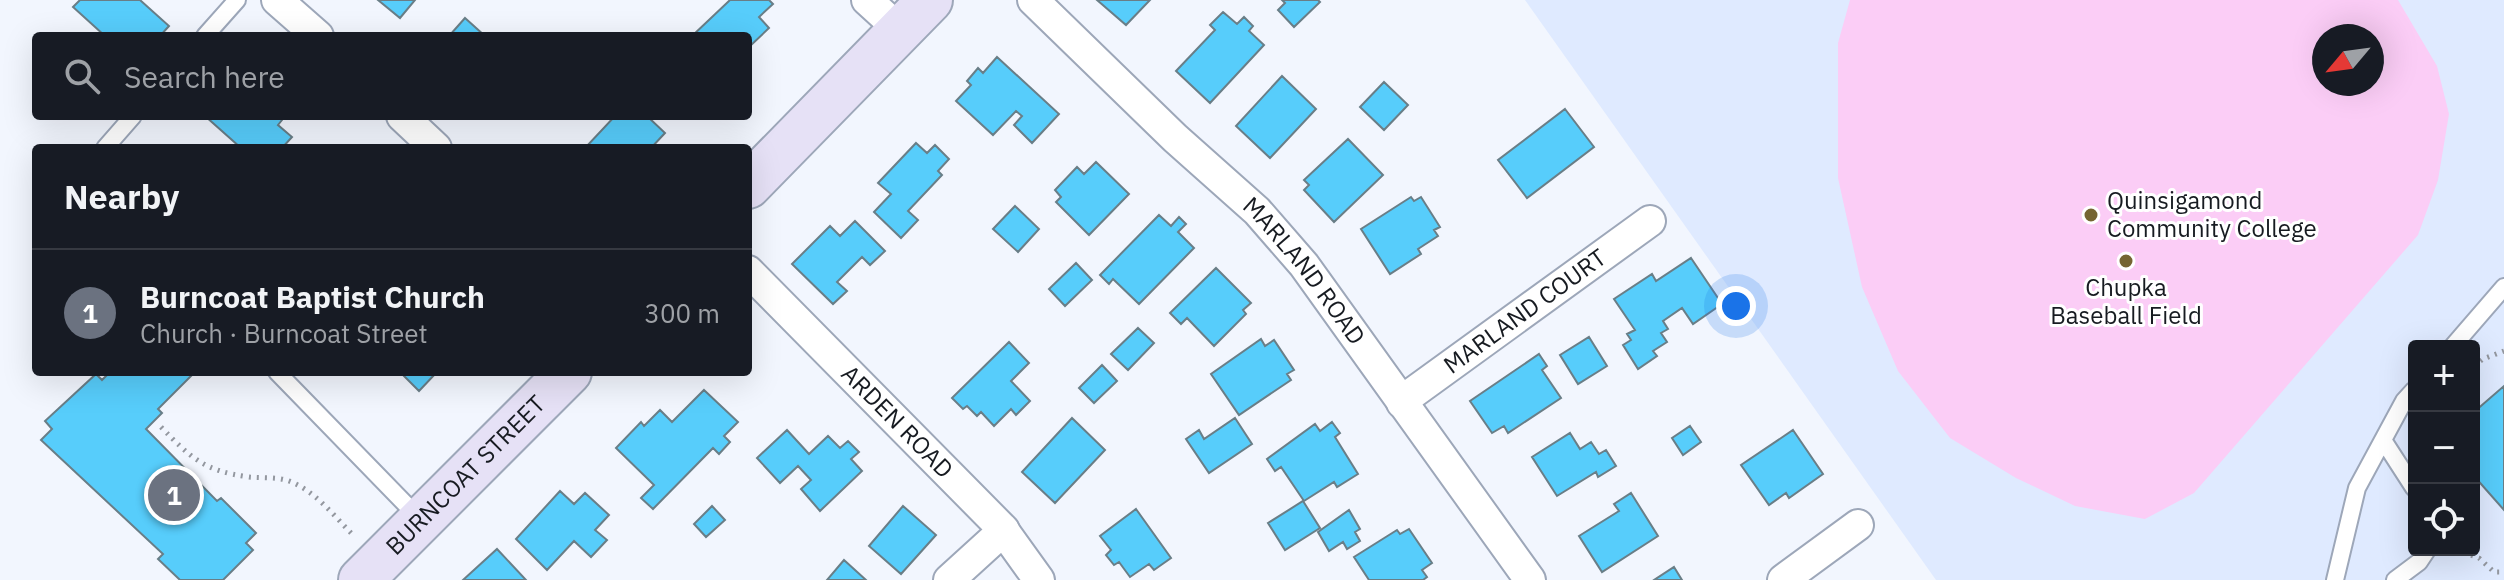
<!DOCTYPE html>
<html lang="en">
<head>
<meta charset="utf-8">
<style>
  :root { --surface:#171b24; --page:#242831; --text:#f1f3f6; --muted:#9ea1a6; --line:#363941; --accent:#b9b39e }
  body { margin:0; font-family:"IBM Plex Sans",sans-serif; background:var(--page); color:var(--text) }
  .controls { position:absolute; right:24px; bottom:24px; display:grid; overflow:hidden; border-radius:8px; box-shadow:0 8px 32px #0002 }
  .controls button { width:72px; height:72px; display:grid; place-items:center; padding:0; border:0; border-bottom:2px solid var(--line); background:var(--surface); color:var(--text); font:40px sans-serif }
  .compass { position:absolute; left:2312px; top:24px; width:72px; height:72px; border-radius:50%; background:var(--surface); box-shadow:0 8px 32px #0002; rotate:241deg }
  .you { position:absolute; left:1736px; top:306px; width:28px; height:28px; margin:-20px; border:6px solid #fff; border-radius:50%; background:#1a73e8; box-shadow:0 0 0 12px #1a73e833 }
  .badge { display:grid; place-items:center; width:52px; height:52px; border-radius:50%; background:var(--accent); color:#fff; font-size:26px; font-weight:700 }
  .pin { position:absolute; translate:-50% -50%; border:4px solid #fff; box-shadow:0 2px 8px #0006 }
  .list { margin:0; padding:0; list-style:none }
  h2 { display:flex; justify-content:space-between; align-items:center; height:104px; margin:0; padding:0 32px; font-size:34px }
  h2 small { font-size:26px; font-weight:400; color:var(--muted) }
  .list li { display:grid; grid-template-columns:52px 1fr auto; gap:24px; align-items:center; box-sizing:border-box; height:128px; padding:0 32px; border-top:2px solid var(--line) }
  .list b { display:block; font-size:30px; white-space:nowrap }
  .list p { margin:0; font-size:26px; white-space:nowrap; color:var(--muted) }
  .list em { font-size:26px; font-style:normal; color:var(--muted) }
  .icon { flex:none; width:44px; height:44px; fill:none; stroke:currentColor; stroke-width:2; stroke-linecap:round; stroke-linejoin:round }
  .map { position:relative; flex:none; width:2504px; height:580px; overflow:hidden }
  .search { position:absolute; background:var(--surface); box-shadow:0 8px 32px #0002; left:32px; top:32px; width:720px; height:88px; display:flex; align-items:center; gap:20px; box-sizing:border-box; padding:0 28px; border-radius:8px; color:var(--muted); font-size:30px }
  .panel { position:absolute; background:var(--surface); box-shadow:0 8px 32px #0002; left:32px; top:144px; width:720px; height:232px; border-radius:8px }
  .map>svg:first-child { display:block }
</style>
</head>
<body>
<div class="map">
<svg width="2504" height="580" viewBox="0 0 2504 580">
  <rect width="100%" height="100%" fill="#f2f6fe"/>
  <path fill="#dfeaff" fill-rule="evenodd" d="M1525 0H2504V580H1936ZM2324 36H2372V84H2324ZM2414 346H2474V550H2414Z"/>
  <path fill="#fbcdf6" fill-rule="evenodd" d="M1850 0H2398L2437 66 2449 114 2438 180 2418 235 2194 493 2145 519 2075 506 2016 478 1950 438 1898 371 1862 287 1838 178V43ZM2324 36H2372V84H2324Z"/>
  <path fill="#57cdfb" stroke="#697e87" stroke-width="2" d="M80 0H140L169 26 160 36H105L73 7Z
    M378 0H415L400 18Z
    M730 0H769L773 4 759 17 769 28 748 48V36H692Z
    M1097 0H1150L1126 25Z
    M1282 0H1318L1320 2 1294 27 1278 10 1285 3Z
    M1223 12 1237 24 1244 17 1253 26 1249 31 1264 45 1210 103 1176 71 1215 30 1210 25Z
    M465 18 485 36H449Z
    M997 57 1059 114 1032 143 1014 125 1022 116 1016 111 993 135 956 101 971 85 967 81 978 68 983 73Z
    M1282 76 1316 109 1270 158 1236 126Z
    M1384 82 1408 105 1384 130 1360 107Z
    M1565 109 1594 147 1527 198 1498 160Z
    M205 116H277L282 120 278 125 292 137 282 148H241Z
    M615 116H647L665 133 651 148H585Z
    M1348 139 1383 175 1334 222 1304 190 1309 185 1304 180Z
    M916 143 927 153 935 145 949 159 938 171 942 175 908 211 918 220 901 238 874 212 891 194 878 183Z
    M1096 162 1129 194 1089 235 1056 202 1061 197 1055 190 1077 167 1084 174Z
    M1411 197 1414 201 1421 197 1440 227 1434 230 1438 236 1418 249 1421 254 1390 274 1361 229Z
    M1015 206 1039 229 1018 252 993 229Z
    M1159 215 1171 226 1179 217 1186 224 1178 232 1194 248 1139 304 1113 279 1109 284 1100 275Z
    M855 221 885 251 870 265 862 257 837 282 847 291 833 304 792 264 830 226 840 236Z
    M1691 258 1722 304 1693 324 1682 308 1663 321 1668 329 1661 333 1667 342 1653 351 1657 356 1638 369 1623 345 1631 340 1627 334 1635 330 1614 299 1652 274 1656 281Z
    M1076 263 1092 280 1065 306 1049 289Z
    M1216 268 1251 303 1243 310 1246 314 1214 346 1187 318 1181 324 1170 313Z
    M1138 328 1154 343 1128 370 1111 354Z
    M1589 337 1607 366 1578 384 1560 355Z
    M1261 339 1265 346 1274 340 1294 370 1287 374 1291 380 1239 415 1211 374Z
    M1009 342 1029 363 1011 381 1030 401 1016 415 1011 409 994 426 981 412 977 416 967 406 963 409 952 398Z
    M1539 354 1547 366 1542 370 1561 398 1508 433 1504 426 1492 433 1470 401Z
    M1102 365 1117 381 1094 403 1079 388Z
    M110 372H191L193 374 158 409 162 413 146 429 217 501 221 498 256 533 246 543 253 550 223 580H180L158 559 163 554 41 440 52 429 45 421 96 374 102 380Z
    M400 372H437L419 391Z
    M2504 386V510L2474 476V412Z
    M704 390 738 422 724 436 730 442 719 454 713 448 653 509 641 498 654 485 616 448 641 422 644 426 660 410 672 422Z
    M1072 418 1105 450 1055 503 1022 472Z
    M1235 418 1252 444 1209 473 1186 439 1199 430 1204 439Z
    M1332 422 1340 433 1335 437 1358 474 1337 487 1334 482 1304 501 1281 467 1275 471 1267 459 1315 424 1320 431Z
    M1690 426 1701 442 1683 455 1672 438Z
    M787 430 809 454 828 436 840 448 848 441 859 452 851 459 862 471 820 511 801 489 811 480 798 466 780 483 757 458Z
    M1793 430 1823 474 1789 498 1786 493 1769 505 1741 465Z
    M1570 433 1580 449 1591 442 1599 454 1606 450 1616 466 1598 477 1596 472 1557 496 1532 457Z
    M560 491 574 504 585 493 609 515 595 530 607 540 591 557 574 541 547 570 516 539Z
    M1631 493 1658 536 1602 572 1579 536 1619 511 1614 504Z
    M1303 501 1320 528 1285 550 1268 523Z
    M712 506 725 520 706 537 694 524Z
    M903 506 936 535 901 574 869 546Z
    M1136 509 1171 558 1154 570 1149 564 1130 577 1119 562 1114 565 1106 555 1111 550 1100 536Z
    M1349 510 1360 529 1355 532 1360 541 1347 549 1343 542 1329 551 1318 532Z
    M1409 529 1432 563 1422 570 1427 577 1423 580H1369L1354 557 1397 530 1400 534Z
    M497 549 526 580H463Z
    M844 560 866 580H827Z
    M1674 567 1682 580H1654Z"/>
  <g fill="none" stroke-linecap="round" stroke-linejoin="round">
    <g stroke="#9da7b9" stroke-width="20">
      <path id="lane" d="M205 36 237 0
        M105 148 133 116
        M2453 346 2504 287
        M277 372 420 519
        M2383 440 2414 488
        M2335 580 2357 488 2404 401 2414 390
        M2395 580 2419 562 2427 550"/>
    </g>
    <g stroke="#9da7b9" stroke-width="34">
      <g id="street">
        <path d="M277 0 318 36"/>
        <path d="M867 0 901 31"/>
        <path id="s1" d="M1033 0 1175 138 1257 211 1304 265 1530 580"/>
        <path d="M402 116 436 148"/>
        <path id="s2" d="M748 271 1001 527 1039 580"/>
        <path id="s3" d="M1402 403 1403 400 1650 221"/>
        <path d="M949 580 1004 530"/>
        <path d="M1783 580 1858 525"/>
      </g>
    </g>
    <g stroke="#9da7b9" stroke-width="48">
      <g id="secondary">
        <path d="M748 186 930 0"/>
        <path id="s4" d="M361 580 569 372"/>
      </g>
    </g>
    <path stroke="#93979f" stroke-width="5" stroke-dasharray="2 6" stroke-linecap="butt" d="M2474 366 2483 359 2504 351
      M161 427C191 458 204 471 249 477 261 478 275 477 286 480 314 489 333 515 353 535
      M2456 550 2479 558 2494 572H2504"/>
    <use href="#lane" stroke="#fff" stroke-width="16"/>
    <use href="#street" stroke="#fff" stroke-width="30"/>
    <use href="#secondary" stroke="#e6e1f6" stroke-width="44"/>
  </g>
  <g fill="#756432" stroke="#fff" stroke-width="3">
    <circle cx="2091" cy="215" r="8"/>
    <circle cx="2126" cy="261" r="8"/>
  </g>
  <g text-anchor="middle" stroke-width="6" stroke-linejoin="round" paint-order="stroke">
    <g font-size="24" fill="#171b21" stroke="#fff" text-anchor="start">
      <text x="2107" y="209">Quinsigamond<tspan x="2107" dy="28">Community College</tspan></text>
      <text x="2126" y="296" text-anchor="middle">Chupka<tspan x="2126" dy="28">Baseball Field</tspan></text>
    </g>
    <g font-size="24" fill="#171b21" stroke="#fff">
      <text dy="8" stroke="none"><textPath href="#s1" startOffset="384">MARLAND ROAD</textPath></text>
      <text dy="8" stroke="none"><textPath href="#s3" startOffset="154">MARLAND COURT</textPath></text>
      <text dy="8" stroke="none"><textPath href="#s2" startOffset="212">ARDEN ROAD</textPath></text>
      <text dy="8" stroke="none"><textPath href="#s4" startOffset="148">BURNCOAT STREET</textPath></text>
    </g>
  </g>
</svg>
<div class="controls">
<button>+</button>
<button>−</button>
<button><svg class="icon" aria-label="locate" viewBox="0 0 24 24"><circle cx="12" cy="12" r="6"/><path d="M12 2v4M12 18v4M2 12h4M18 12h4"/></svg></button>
</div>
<svg class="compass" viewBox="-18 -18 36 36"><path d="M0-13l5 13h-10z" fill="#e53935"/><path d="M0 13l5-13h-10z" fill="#9ea1a6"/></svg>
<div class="you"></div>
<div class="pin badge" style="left:174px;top:495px;background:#6b7280">1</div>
<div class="search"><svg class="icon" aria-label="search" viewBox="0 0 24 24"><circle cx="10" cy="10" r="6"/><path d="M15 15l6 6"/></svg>Search here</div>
<section class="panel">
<h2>Nearby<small></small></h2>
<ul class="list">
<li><span class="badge" style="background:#6b7280">1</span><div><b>Burncoat Baptist Church</b><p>Church · Burncoat Street</p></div><em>300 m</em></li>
</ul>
</section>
</div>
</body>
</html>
